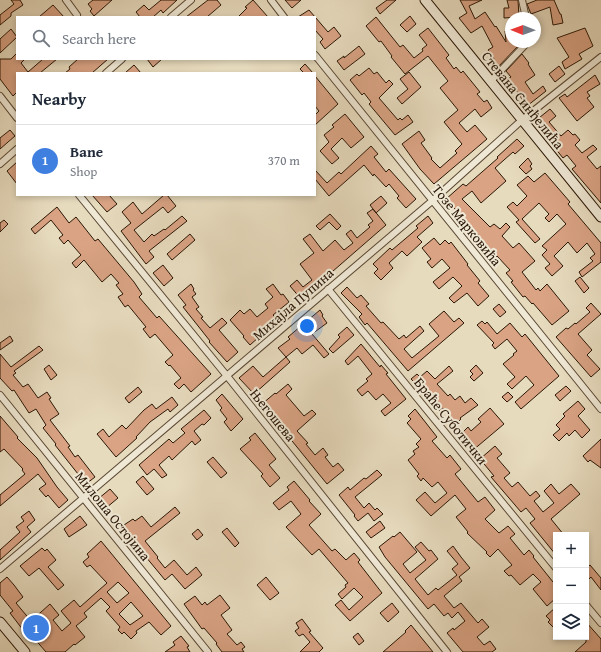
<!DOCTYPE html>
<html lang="en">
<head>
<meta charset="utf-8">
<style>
  :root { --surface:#fff; --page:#f6f6f7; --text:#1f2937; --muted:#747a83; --line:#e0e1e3; --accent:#8f2418 }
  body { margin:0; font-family:"Gentium Book Plus",serif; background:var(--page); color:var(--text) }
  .controls { position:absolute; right:12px; bottom:12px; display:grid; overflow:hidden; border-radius:0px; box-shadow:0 2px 6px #0003 }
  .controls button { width:36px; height:36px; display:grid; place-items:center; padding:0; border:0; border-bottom:1px solid var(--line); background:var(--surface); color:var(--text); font:20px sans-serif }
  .compass { position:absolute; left:505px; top:12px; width:36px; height:36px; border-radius:50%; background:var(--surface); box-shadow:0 2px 6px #0003; rotate:271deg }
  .you { position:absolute; left:307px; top:326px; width:14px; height:14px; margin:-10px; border:3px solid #fff; border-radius:50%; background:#1a73e8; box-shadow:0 0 0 6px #1a73e833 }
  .badge { display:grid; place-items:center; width:26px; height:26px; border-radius:50%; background:var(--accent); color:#fff; font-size:13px; font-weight:700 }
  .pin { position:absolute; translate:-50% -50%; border:2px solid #fff; box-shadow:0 1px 4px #0006 }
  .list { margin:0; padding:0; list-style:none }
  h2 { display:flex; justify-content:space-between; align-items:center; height:52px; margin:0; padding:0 16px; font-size:17px }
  h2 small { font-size:13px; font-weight:400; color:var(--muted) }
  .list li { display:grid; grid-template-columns:26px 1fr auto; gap:12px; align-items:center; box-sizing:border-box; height:72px; padding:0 16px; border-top:1px solid var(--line) }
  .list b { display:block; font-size:15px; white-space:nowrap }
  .list p { margin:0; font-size:13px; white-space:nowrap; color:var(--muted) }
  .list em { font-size:13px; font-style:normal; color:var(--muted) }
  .icon { flex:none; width:22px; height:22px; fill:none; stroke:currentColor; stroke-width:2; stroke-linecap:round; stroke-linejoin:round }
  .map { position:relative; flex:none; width:601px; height:652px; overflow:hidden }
  .search { position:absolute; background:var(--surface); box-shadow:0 2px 6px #0003; left:16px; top:16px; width:300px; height:44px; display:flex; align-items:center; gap:10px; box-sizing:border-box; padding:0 14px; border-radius:0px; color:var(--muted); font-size:15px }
  .panel { position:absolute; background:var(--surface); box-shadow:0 2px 6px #0003; left:16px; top:72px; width:300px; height:124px; border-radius:0px }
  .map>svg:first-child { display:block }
</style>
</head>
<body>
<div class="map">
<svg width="601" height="652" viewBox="0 0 601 652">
  <rect width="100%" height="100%" fill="#e7dbbe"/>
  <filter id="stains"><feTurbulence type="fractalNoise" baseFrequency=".005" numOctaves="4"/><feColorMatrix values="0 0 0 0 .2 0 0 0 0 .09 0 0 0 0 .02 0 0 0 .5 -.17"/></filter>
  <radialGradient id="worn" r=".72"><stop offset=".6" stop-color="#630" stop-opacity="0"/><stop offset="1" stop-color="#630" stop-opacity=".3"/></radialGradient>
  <path fill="#d9a384" stroke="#2a1605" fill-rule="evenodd" d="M11 0H20L23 5 11 13V16L0 25V15L14 4Z
    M93 0H112L94 16 90 11 92 9 88 4Z
    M161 0H177L163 13 161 10 153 17H140L136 12 144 5 149 10Z
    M208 0H217L221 5 207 17H186Z
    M253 0 268 17H238L247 8 245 7Z
    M285 0H301L292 8Z
    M387 0H396L380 14 376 8Z
    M460 0H482L469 6 475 19 485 12 495 27 496 26 506 42 505 31H511V42H520V44L496 69 490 62 494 59 488 50 493 47 482 26 471 33 459 18 467 13Z
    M507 0H518L519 17 504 18V8H509Z
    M537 0H554L560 14H561L563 23 553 25 550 7 531 14 527 4Z
    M53 5 64 17H39Z
    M309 10 328 32 334 27 341 36 325 49 320 42 323 39 315 30V17H298Z
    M410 16 416 24 407 32 400 25Z
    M376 17 400 47 403 45 414 58 423 51 422 49 427 45 419 35 428 28 449 55 446 58 454 69 456 67 461 73 463 71 480 92 477 94 484 102 487 100 492 108 481 117 475 109 459 123 467 132 475 125 487 139 434 184 420 169 402 144 419 131 425 140 421 143 432 158 431 159 440 168 457 153 455 151 462 144 444 122 458 110 440 88 448 81 428 56 405 74 391 57 392 56 381 41 379 42 366 26Z
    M585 28 593 46 579 54 582 59 565 69 562 62 569 57 557 38Z
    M11 29 17 37 0 53V39Z
    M359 46 365 54 344 70 337 61 344 56V58Z
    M17 53V59H25L21 63 28 72 43 59H57L40 73H17V92L13 96 0 79V59H11Z
    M522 54 529 63 528 64 535 75 525 82 533 94 543 86 546 91 527 106 508 79 511 77 506 71Z
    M78 59H108L92 73H65L70 69 69 67Z
    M147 59H162L153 67Z
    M305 64 313 73H304L300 69Z
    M134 65 141 73H125Z
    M559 66 565 74 555 82 549 74Z
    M369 68 374 74 377 72 386 83 389 80 393 84 379 98 398 120 400 118 402 120 408 115 413 122 395 135 369 104 371 102 364 93 362 95 350 80 357 74 359 76Z
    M409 72 421 87 402 104 397 98 408 89 400 79Z
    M595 75 600 84 587 92 590 96 587 98 594 107 577 121 559 98 565 94 567 97Z
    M315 76 338 104 315 125V115L319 111 315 106Z
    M550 109 556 116 549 122 561 136 568 130 573 135 575 134 580 140 575 145 582 153 593 145 597 149 587 157 597 169 601 166V203L572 169 576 166 567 155 563 158 534 122Z
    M345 114 364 137 351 148 342 138 331 149 339 158 332 164 320 151 329 142 324 135 334 127 332 125Z
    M10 130 15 136 0 149V138Z
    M517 139 524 146 515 154 513 152 495 168 506 181 481 203 472 191 462 199 490 227 494 224 500 229 506 223 510 227 502 236 513 248 519 243 535 261 522 272 536 290 538 288 540 291 547 284 569 311 552 325 533 303 532 304 525 296 523 297 511 282 513 281 506 273 510 270 497 256 496 257 478 239 480 237 446 199 463 184 466 186 498 158 497 157Z
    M371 146 378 154 374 157 386 172 389 169 416 199 406 208 397 198 399 196 389 184 386 187 374 174 373 176 364 165 329 196 315 179V170L327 183 339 172 341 174Z
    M528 158 532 164 530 166 532 169 526 174 519 167Z
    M17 162V184L7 171Z
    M545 173 570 202 568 204 601 243V262L582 277 579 272 593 261 590 258 595 254 587 243 577 253 568 242 554 256 563 266 552 276 545 268 550 264 542 255 547 250 542 246 566 224 557 214 549 222 545 218 549 214 539 203 522 219 540 239 535 243 516 222 519 220 507 207 513 202 517 206 527 196 517 185 528 176 534 182Z
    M92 195H109L117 204 107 212Z
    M164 195H167L176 206 168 213 163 207 134 230 144 242 152 234 154 236 164 229 165 230 182 216 187 221 149 251 154 257 146 264 121 231 131 223 122 212 133 202 142 214Z
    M381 196 387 203 376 213 370 205Z
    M57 207 69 223 76 217 95 241 98 239 134 282 142 294 139 297 157 318 159 316 211 374 191 392 184 384 179 389 174 384 181 378 170 365 169 366 165 362 173 355 155 334 150 338 143 329 146 327 128 305 125 307 118 297 123 294 116 285 119 283 111 274 102 282 84 260 76 268 72 263 81 255 68 240 64 244 59 238 63 235 51 220 35 234 31 229Z
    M373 209 386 225 325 278 326 279 301 299 290 286 297 280 303 287 312 280 300 264 314 253 303 239 310 234 323 251 335 240 344 250 353 243 346 234 351 230 357 238 370 227 368 225 373 221 367 213Z
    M330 214 341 226 337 230 329 222 320 230 316 226Z
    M428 216 433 223 417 237 422 242 407 256 402 251 389 263 393 268 381 280 374 273 378 269 373 264 390 248 392 250 418 228 416 226Z
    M4 220 8 224 0 232V223Z
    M190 234 195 240 172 260 167 254Z
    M434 238 440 245 445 240 449 244 451 242 468 264 467 265 480 281 478 283 489 296 478 306 467 293 454 303 449 298 462 286 453 277 439 289 433 282 450 268 442 259 432 268 427 262 431 259 422 248Z
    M163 265 173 278 164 286 153 273Z
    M580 277 589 288 584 293 575 281Z
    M191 284 194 289 193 290 196 294 192 297 199 307 196 309 203 317 201 318 210 328 222 318 227 323 219 330 238 352 227 362 209 342 210 341 183 307 186 305 178 295Z
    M273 284 281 295 283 294 289 302 273 315 277 319 258 335 259 337 250 345 243 337 244 336 230 320 240 310 244 314 250 309 257 317 268 308 265 304 273 297 266 289Z
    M347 287 357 298 361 295 369 304 366 306 381 323 383 322 399 339 404 335 406 338 420 326 424 331 404 349 412 358 439 336 429 324 444 311 454 322 459 318 464 323 408 371 367 323 365 325 359 317 362 314 341 293Z
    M591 303 601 314 578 334 592 350 587 355 600 369 591 377 556 337 566 328 568 329 575 323 576 324 590 312 586 308Z
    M499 304 506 312 500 317 493 309Z
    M320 310 323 315 322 316 327 323 312 334 329 354 324 358 313 345 302 354 297 348 286 357 278 348 290 339 288 337Z
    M482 321 485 324 487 322 497 334 510 323 522 337 525 334 559 376 521 409 515 402 534 385 526 376 512 389 507 384 515 377 503 364 514 355 513 354 517 351 507 339 495 349 492 345 494 343 477 325Z
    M347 327 354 335 333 353 329 349 340 337 338 335Z
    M10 336 13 341 0 350V343Z
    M361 344 380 367 381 365 388 373 386 374 406 399 385 416 381 411 391 403 383 394 376 400 368 391 362 396 357 390 368 381 366 379 372 374 358 356 348 365 345 361Z
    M39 346 43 350 14 371 16 373 13 375 23 387 28 384 38 398 47 392 51 398 49 399 59 414 50 420 70 446 68 447 75 457 78 455 95 477 86 484 55 445 56 444 43 428 46 425 36 409 29 413 14 390 12 391 0 378V354L11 367Z
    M286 357 290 362 254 394 239 378 253 366 263 377Z
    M49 365 57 375 51 380 44 369Z
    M476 365 483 373 474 381 470 377 473 374 470 371Z
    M449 366 453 371 437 384 448 396 450 394 455 400 460 396 465 403 471 398 478 405 460 418 461 419 456 424 443 408 439 411 426 396 429 393 422 385 419 387 411 379 417 374 420 377 427 371 435 379Z
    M288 384 292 389 286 395 304 416 312 410 316 414 297 431 308 443 306 444 315 455 323 448 328 455 325 457 333 467 338 463 344 470 327 484 262 404 275 393 276 394Z
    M566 386 571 391 560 401 555 395Z
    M138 387 142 392 129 403 125 398Z
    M508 392 513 397 507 402 502 397Z
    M222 394 243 419 231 431 224 422 227 419 220 410 222 408 216 400Z
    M172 397 178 405 170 412 168 409 150 422 136 437 137 438 116 457 97 434 103 429 109 437 122 425 126 429 144 410 152 404 156 409Z
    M578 401 585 409 578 416 590 430 582 438 575 430 569 436 567 433 559 441 553 435 560 429 556 425 565 416 563 414Z
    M490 408 504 424 472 451 465 443 467 441 461 434 468 427 471 431 481 422 478 419Z
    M415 409 437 437 432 441 447 458 450 455 461 469 455 474 478 502 485 497 495 510 485 519 499 533 508 526 515 534 510 538 524 555 529 550 534 556 533 557 553 582 556 579V598L547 606 533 589 541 582 533 574 520 585 511 575 509 576 504 571 512 565 498 549 490 557 486 553 487 552 467 533 468 532 456 517 466 509 455 495 431 516 416 500 425 492 435 503 447 493 438 482 432 487 423 478 421 481 417 476 419 474 408 460 415 454 413 451 419 447 416 444 421 439 407 423 411 419 408 416Z
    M204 410 211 418 204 425 202 424 194 431 201 440 195 445 192 441 172 460 169 456 159 465 167 475 162 478 154 469 147 475 139 465 169 439 173 443 185 433 181 429Z
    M0 416 18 437 17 438 37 458 57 487 68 500 59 508 48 495 46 497 39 489 46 484 38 474 0 506V495L25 474 22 470 23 469 4 449 0 452Z
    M255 433 276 459 269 465 280 478 270 487 261 476 263 474 240 449 251 440 249 438Z
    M601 439V468L590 460 588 462 583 456Z
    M495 446 502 454 497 458 510 473 504 478 512 487 518 482 530 496 536 491 540 496 534 501 543 512 554 503 544 491 551 484 559 494 571 484 580 494 551 519 564 535H556V555L530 523 535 519 526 508 521 512 491 477 494 476 480 459Z
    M213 457 227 473 221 478 207 462Z
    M377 470 382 475 355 497 364 508 369 503 375 510 377 508 383 514 374 521 368 513 358 521 354 516 355 515 339 495 348 487 350 490 364 478 366 479Z
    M143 476 154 489 147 495 136 482Z
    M294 481 310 500 309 501 321 514 309 525 332 551 335 549 346 560 354 553 360 560 358 562 382 593 350 621 335 605 341 600 349 610 363 597 354 588 342 599 338 594 346 587 345 585 348 583 319 549 312 555 286 527 301 514 291 501 279 510 273 503 289 490 287 487Z
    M110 489 118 498 106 508 98 499Z
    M175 507 180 513 145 541 158 557 157 558 165 568 174 560 187 575 196 567 202 575 185 589 172 574 165 580 121 527 133 519 135 521 142 516 151 527Z
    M29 511 35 520 27 527 31 532 0 560V550L20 532 16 527 24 521 21 517Z
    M80 516 87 525 69 537 64 529Z
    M380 521 385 528 371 538 366 532Z
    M227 528 239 543 235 547 222 532Z
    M198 529 203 535 197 540 192 534Z
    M400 532 417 552 403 564 410 573 426 560 415 547 421 542 429 551 431 550 438 559 415 579 428 595 436 588 438 590 457 575 452 569 458 564 447 551 453 546 461 557 470 568 459 577 462 581 444 596 454 608 461 603 478 623 482 619 489 627 477 637 484 645 490 641 496 649 492 652H463L447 633 453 628 454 630 465 621 458 612 452 618 448 613 444 616 434 604 428 609 385 557 379 547 393 536 394 537Z
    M101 541 171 626 161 635 149 622 136 631 137 633 131 639 124 632 122 634 118 630 120 627 106 611 110 607 101 598 84 613 87 617 76 626 85 637 75 645 74 644 65 652H46L33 637 30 639 10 613 13 611 0 595V583L7 577 14 585 23 597 16 603 31 621 50 604 59 615 53 620 62 631 71 623 61 611 74 600 80 607 107 583 90 565 87 567 83 562 89 557 87 554ZM118 582 129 593 117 603 107 592ZM131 602 143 616 130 625 119 614Z
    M42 548 45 551 47 549 56 560 48 567 64 585 58 590 39 568 29 576 20 566Z
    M590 565 601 578V590L591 577 586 582V569Z
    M266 577 279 593 270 600 257 585Z
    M220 595 230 608 221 615 232 630 227 634 237 645 241 642 245 647 242 649 244 652H222L216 644 217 643 204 628 202 629 184 604 195 596 202 605 205 602 207 605Z
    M392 603 399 612 388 622 380 613Z
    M556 607V630L548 622 550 620 546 616Z
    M302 619 311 631 309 632 323 648 319 652H300L310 642 303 634 299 636 295 631 299 628 296 623Z
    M586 622 601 639V652H575L586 642Z
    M411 625 433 652H383L406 632 405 631Z
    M358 633 364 641 359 645 353 637Z
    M181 636 189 646 187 647 190 652H165L175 645 173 642Z"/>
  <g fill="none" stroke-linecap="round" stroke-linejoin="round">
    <g stroke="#594733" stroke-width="8">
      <path id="street" d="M66 0 77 15
        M271 0 284 17
        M522 0 526 18
        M171 17 191 0
        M315 55 601 409
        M106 73 122 59
        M490 82 525 45 526 42
        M0 96 17 118
        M0 164 17 149
        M79 195 227 376 447 652
        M328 289 556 568
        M0 395 208 652
        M0 569 432 201 522 120 601 57
        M586 605 601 623"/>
    </g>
    <g stroke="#2a1605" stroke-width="11">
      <path id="secondary" d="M425 0 601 217
        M0 622 25 652"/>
    </g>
    <use href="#street" stroke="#efe8d5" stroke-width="6"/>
    <use href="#secondary" stroke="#efe8d5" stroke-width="9"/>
  </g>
  <g text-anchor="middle" stroke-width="4" stroke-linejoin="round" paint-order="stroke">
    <g font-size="14" fill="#2a1605" stroke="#efe8d5">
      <text transform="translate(523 100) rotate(51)" y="5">Стевана Синђелића</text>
      <text transform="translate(467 225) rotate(51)" y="5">Тозе Марковића</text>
      <text transform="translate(293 304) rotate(-41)" y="5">Михајла Пупина</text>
      <text transform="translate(273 415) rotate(51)" y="5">Његошева</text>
      <text transform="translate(451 421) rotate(51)" y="5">Браће Суботички</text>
      <text transform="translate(113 516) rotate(51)" y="5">Милоша Остојина</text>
    </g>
  </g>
  <rect width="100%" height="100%" filter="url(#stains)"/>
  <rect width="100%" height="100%" fill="url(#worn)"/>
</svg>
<div class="controls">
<button>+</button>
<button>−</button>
<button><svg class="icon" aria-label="layers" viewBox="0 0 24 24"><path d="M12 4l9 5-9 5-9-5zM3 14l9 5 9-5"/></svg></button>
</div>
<svg class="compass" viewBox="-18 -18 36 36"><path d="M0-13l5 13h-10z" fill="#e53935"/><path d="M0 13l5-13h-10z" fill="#747a83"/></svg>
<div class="you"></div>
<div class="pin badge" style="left:36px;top:628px;background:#3f7fe0">1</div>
<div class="search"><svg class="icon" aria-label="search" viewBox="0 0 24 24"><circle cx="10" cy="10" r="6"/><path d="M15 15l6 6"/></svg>Search here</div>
<section class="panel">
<h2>Nearby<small></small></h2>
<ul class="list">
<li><span class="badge" style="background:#3f7fe0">1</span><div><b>Bane</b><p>Shop</p></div><em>370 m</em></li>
</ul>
</section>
</div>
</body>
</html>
